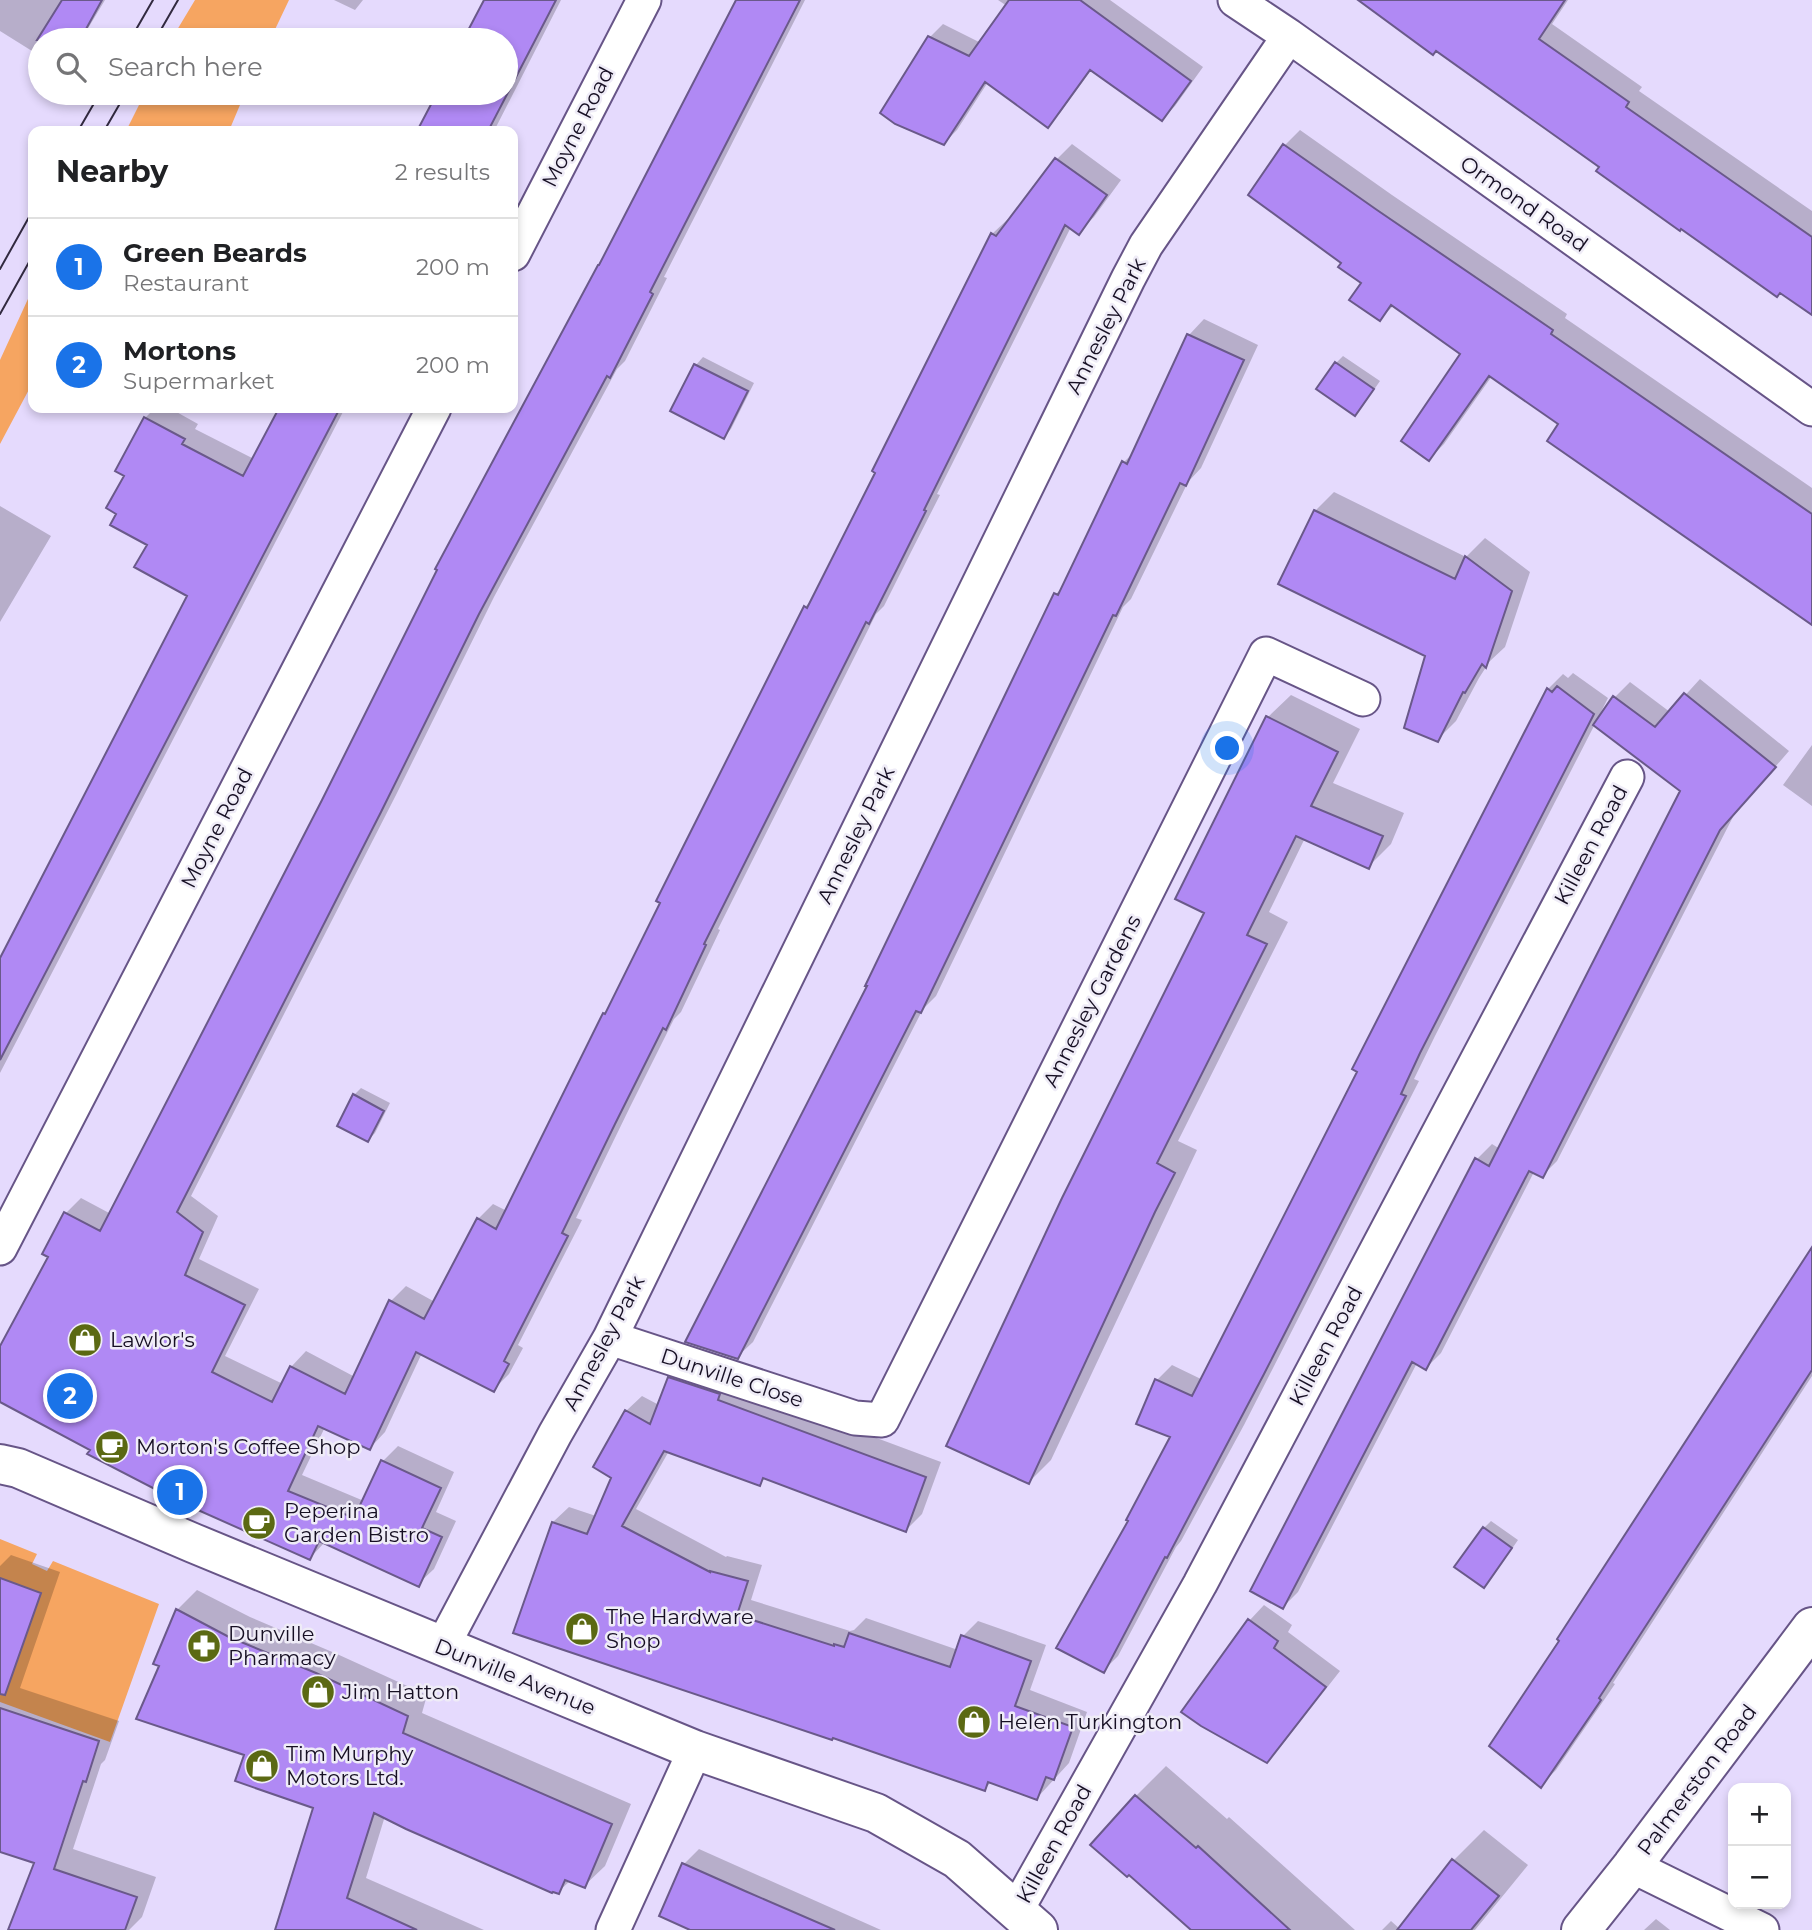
<!DOCTYPE html>
<html lang="en">
<head>
<meta charset="utf-8">
<style>
  :root { --surface:#fff; --page:#f6f6f6; --text:#202124; --muted:#757577; --line:#e0e0e0; --accent:#1a73e8 }
  body { margin:0; font-family:Montserrat,sans-serif; background:var(--page); color:var(--text) }
  .controls { position:absolute; right:21px; bottom:21px; display:grid; overflow:hidden; border-radius:14px; box-shadow:0 4px 10px #0003 }
  .controls button { width:63px; height:63px; display:grid; place-items:center; padding:0; border:0; border-bottom:2px solid var(--line); background:var(--surface); color:var(--text); font:35px sans-serif }
  .you { position:absolute; left:1228px; top:749px; width:24px; height:24px; margin:-18px; border:5px solid #fff; border-radius:50%; background:#1a73e8; box-shadow:0 0 0 10px #1a73e833 }
  .badge { display:grid; place-items:center; width:46px; height:46px; border-radius:50%; background:var(--accent); color:#fff; font-size:23px; font-weight:700 }
  .pin { position:absolute; translate:-50% -50%; border:4px solid #fff; box-shadow:0 2px 7px #0006 }
  .list { margin:0; padding:0; list-style:none }
  h2 { display:flex; justify-content:space-between; align-items:center; height:91px; margin:0; padding:0 28px; font-size:30px }
  h2 small { font-size:23px; font-weight:400; color:var(--muted) }
  .list li { display:grid; grid-template-columns:46px 1fr auto; gap:21px; align-items:center; box-sizing:border-box; height:98px; padding:0 28px; border-top:2px solid var(--line) }
  .list b { display:block; font-size:26px; white-space:nowrap }
  .list p { margin:0; font-size:23px; white-space:nowrap; color:var(--muted) }
  .list em { font-size:23px; font-style:normal; color:var(--muted) }
  .icon { flex:none; width:38px; height:38px; fill:none; stroke:currentColor; stroke-width:2; stroke-linecap:round; stroke-linejoin:round }
  .map { position:relative; flex:none; width:1812px; height:1930px; overflow:hidden }
  .search { position:absolute; background:var(--surface); box-shadow:0 4px 10px #0003; left:28px; top:28px; width:490px; height:77px; display:flex; align-items:center; gap:18px; box-sizing:border-box; padding:0 24px; border-radius:38px; color:var(--muted); font-size:26px }
  .panel { position:absolute; background:var(--surface); box-shadow:0 4px 10px #0003; left:28px; top:126px; width:490px; height:287px; border-radius:14px }
  .map>svg:first-child { display:block }
</style>
</head>
<body>
<div class="map">
<svg width="1812" height="1930" viewBox="0 0 1812 1930">
  <rect width="100%" height="100%" fill="#e5dafd"/>
  <path fill="#f6a561" d="M195 0H289L270 40H171Z
    M145 93H245L229 131H126Z
    M33 288V382L0 444V360Z
    M0 1539 37 1554 32 1564 47 1571 53 1561 159 1604 110 1742 0 1702V1688L7 1690 41 1593 0 1578Z"/>
  <path fill="#0003" d="M0 0H105L81 40H40V56L0 31Z
    M334 0H363L355 10Z
    M486 0H561L494 131H419L439 93H506V40H465Z
    M737 0H805L664 277 667 278 625 361 617 369 494 597 396 795 191 1196 218 1216 199 1259 259 1289 225 1356 283 1384 291 1367 306 1351 355 1377 391 1301 406 1286 435 1302 478 1219 493 1204 507 1211 604 1014 610 1008 805 607 813 599 877 472 992 234 1008 219 1010 220 1057 159 1072 144 1121 180 1094 217 1078 232 1071 227 937 494 940 495 911 552 884 606 876 614 718 929 720 930 681 1012 674 1019 630 1107 576 1218 582 1220 518 1345 523 1348 509 1374 494 1389 422 1353 385 1432 370 1448 325 1427 302 1475 364 1501 383 1461 398 1446 454 1472 436 1512 456 1521 434 1569 418 1584 325 1542 310 1558 92 1449 0 1400V1348L50 1257 66 1213 81 1198 111 1214Z
    M998 0H1110L1203 67 1175 106 1162 119 1092 69 1060 113 1047 125 988 82 957 130 944 143 930 37 943 24 981 43 1007 6Z
    M1361 0H1568L1552 24 1642 87 1639 91 1812 211V313L1681 227 1602 166 1436 50Z
    M1300 130 1392 195 1567 314 1565 318 1812 488V622L1561 423 1492 376 1444 444 1429 459 1462 353 1394 305 1380 319 1363 282 1343 263 1251 195 1285 145Z
    M1204 319 1258 345 1201 468 1188 482 1131 599 1123 607 936 996 923 1009 753 1342 737 1357 869 986 1056 594 1065 585 1124 462 1135 451 1189 335Z
    M1343 356 1380 381 1362 407 1355 414 1336 363Z
    M703 357 754 383 731 429 724 437 672 410 696 365Z
    M155 408H176L173 410 198 424 195 429 254 459 280 408H345L0 1073V960L190 595 149 544 119 513 127 475 118 471 145 418Z
    M1334 492 1466 557 1485 538 1530 572 1505 647 1490 661 1479 678 1456 721 1437 740 1427 655 1315 511Z
    M0 506 51 536 0 622Z
    M1573 673 1608 698 1600 714 1602 715 1615 697 1630 682 1670 712 1700 679 1789 751 1735 813 1557 1161 1542 1176 1534 1172 1441 1353 1426 1368 1417 1363 1298 1592 1283 1607 1477 1159 1492 1144 1500 1149 1682 790 1595 724 1435 1036 1414 1079 1419 1081 1244 1425 1181 1541 1176 1547 1118 1656 1103 1671 1130 1520 1173 1436 1157 1380 1172 1365 1203 1380 1360 1071 1354 1068 1548 689 1563 674 1568 678Z
    M1291 695 1360 729 1333 783 1404 813 1391 844 1369 866 1305 838 1269 912 1288 922 1178 1141 1197 1150 1051 1460 1029 1482 1268 717Z
    M1812 745V806L1783 785Z
    M361 1088 390 1103 375 1133 368 1140 354 1095Z
    M1812 1250V1376L1613 1683 1615 1684 1556 1770 1541 1785Z
    M685 1362 732 1384 941 1462 922 1514 906 1530 766 1477 759 1484 669 1451 636 1509 726 1557 727 1556 762 1565 751 1600 850 1631 854 1630 866 1618 958 1650 963 1636 978 1621 1046 1645 1030 1690 1087 1712 1069 1763 1037 1798 991 1782 985 1789 515 1632 553 1522 569 1507 596 1516 613 1477 626 1411 642 1396 659 1405 669 1378Z
    M1491 1521 1518 1540 1491 1579 1484 1586V1528Z
    M11 1555 60 1572 20 1688 119 1721 105 1760 101 1764 73 1849 156 1877 142 1917 129 1930H10L36 1862 0 1850V1566Z
    M197 1590 250 1617 337 1654 427 1695 422 1713 631 1804 605 1866 584 1886 571 1880 558 1892 385 1816 366 1878 484 1930H277L315 1806 246 1753 161 1665 177 1610Z
    M1264 1605 1292 1625 1288 1632 1340 1671 1282 1745 1267 1760 1249 1621Z
    M1166 1766 1227 1819 1229 1817 1355 1930H1193L1129 1873 1093 1845 1136 1796Z
    M1484 1830 1528 1865 1475 1930H1382L1391 1921 1400 1929 1454 1860Z
    M699 1849 881 1930H694L684 1864Z
    M1656 1919 1670 1930H1644Z"/>
  <path fill="#b089f4" stroke="#6a598a" stroke-width="2" d="M62 0H102L80 40H37Z
    M484 0H556L488 131H417L437 93H506V40H463Z
    M736 0H800L691 212 650 292 653 294 610 378 607 376 479 614 381 812 177 1212 203 1232 185 1275 245 1305 212 1372 272 1402 290 1366 345 1394 389 1300 424 1319 477 1218 496 1229 603 1013 605 1014 660 903 656 901 683 847 804 606 807 608 875 473 872 471 991 233 996 236 1055 158 1107 195 1079 235 1065 225 924 510 926 511 897 569 869 624 866 622 704 944 706 945 666 1030 663 1028 615 1124 562 1233 568 1236 504 1361 509 1364 494 1392 416 1352 370 1450 318 1426 288 1491 354 1518 381 1460 441 1488 422 1528 442 1537 419 1587 319 1541 310 1560 180 1502 87 1454 90 1450 0 1402V1346L48 1257 42 1254 64 1212 100 1231 322 800 437 570 435 569 598 265H599Z
    M1009 0H1080L1191 81 1162 121 1090 70 1048 128 985 82 944 145 895 124 880 113 928 36 969 56Z
    M1358 0H1565L1539 39 1629 102 1626 107 1812 237V315L1780 293 1777 297 1681 229 1680 231 1596 171 1599 167 1436 51 1433 55Z
    M1283 144 1377 210 1553 330 1551 334 1812 514V625L1547 441 1558 424 1489 376 1429 461 1401 441 1460 354 1391 305 1380 321 1349 300 1361 283 1338 267 1341 263 1248 195Z
    M1187 334 1244 360 1186 486 1180 483 1116 616 1113 615 921 1013 916 1011 738 1359 685 1342 867 986H865L1054 593 1058 595 1122 461 1127 464Z
    M1335 362 1374 389 1355 416 1316 389Z
    M694 364 748 391 724 439 670 411Z
    M279 408H340L0 1060V958L187 596 134 567 147 545 110 525 116 514 106 508 124 476 115 471 144 417 185 439 182 444 243 476Z
    M1314 510 1455 579 1465 556 1512 591 1486 668 1482 664 1465 693 1463 692 1438 742 1404 728 1425 656 1278 584Z
    M1557 686 1594 714 1420 1053 1401 1094 1406 1096 1264 1374 1167 1558 1165 1557 1104 1673 1056 1648 1128 1521 1126 1520 1170 1437 1136 1424 1155 1379 1192 1396 1357 1072 1352 1069 1547 688 1552 692Z
    M1684 693 1776 767 1720 830 1543 1178 1529 1171 1426 1370 1412 1362 1283 1609 1250 1591 1475 1158 1489 1166 1680 791 1593 725 1613 696 1655 727Z
    M1266 716 1338 752 1311 806 1383 836 1369 869 1296 836 1247 935 1267 944 1157 1163 1175 1173 1155 1212 1029 1484 946 1446 1062 1198 1204 913 1175 899Z
    M353 1094 384 1111 368 1142 337 1126Z
    M1812 1247V1370L1599 1698 1601 1700 1541 1788 1489 1746 1559 1641 1557 1639Z
    M668 1377 720 1394 718 1400 926 1477 906 1532 763 1478 760 1486 664 1451 622 1526 710 1572V1571L748 1581 737 1615 834 1646V1644L844 1647 849 1633 950 1667 961 1635 1031 1661 1015 1706 1073 1727 1054 1780 1046 1777 1037 1800 988 1782 985 1791 833 1738 832 1740 513 1633 552 1522 587 1534 611 1478 593 1467 625 1410 650 1424Z
    M1483 1527 1512 1548 1484 1588 1454 1567Z
    M0 1578 41 1593 5 1695 0 1694Z
    M176 1609 229 1637 316 1673 408 1716 403 1733 612 1824 585 1888 565 1880 559 1894 553 1892 552 1893 406 1829 374 1813 347 1898 417 1930H275L313 1808 235 1781 244 1755 136 1719 159 1666 153 1664Z
    M1248 1619 1278 1641 1274 1648 1326 1687 1267 1763 1201 1726 1181 1712Z
    M0 1708 99 1741 86 1782 83 1781 54 1869 137 1897 125 1930H8L34 1863 0 1852Z
    M1135 1795 1196 1848 1198 1846 1290 1930H1191L1129 1875 1127 1877 1090 1845Z
    M1452 1859 1499 1896 1471 1930H1397Z
    M682 1863 745 1891 835 1930H690L659 1916Z"/>
  <g fill="none" stroke-linecap="round" stroke-linejoin="round">
    <g stroke="#675587" stroke-width="37">
      <path id="street" d="M1235 0 1289 36 1812 409
        M513 254 644 0
        M0 1248 434 408
        M610 1338 855 1418 882 1420 1266 654 1363 699
        M442 1647 555 1434 610 1338 1128 279 1146 245 1289 36
        M1632 1866 1762 1930
        M1016 1911 1200 1584 1627 777
        M613 1930 695 1750"/>
    </g>
    <g stroke="#675587" stroke-width="42">
      <path id="secondary" d="M0 1464 18 1468 193 1543 695 1750 876 1813 957 1859 1038 1930
        M1581 1930 1632 1866 1812 1627"/>
    </g>
    <use href="#street" stroke="#fff" stroke-width="33"/>
    <use href="#secondary" stroke="#fff" stroke-width="38"/>
    <path stroke="#322a40" stroke-width="2" d="M130 40 153 0
      M155 40 178 0
      M78 131 100 93
      M104 131 126 93
      M0 269 33 210
      M0 314 33 255"/>
  </g>
  <defs>
    <g id="shop-disc" transform="scale(1.75)"><circle r="9.5" fill="#5b6913" stroke="#efecf7"/><path d="M-5-2.5h2.3a2.7 3.5 0 0 1 5.4 0H5L5.5 6h-11ZM-1.5-2.5h3a1.5 2.3 0 0 0-3 0Z" fill="#fff"/></g>
    <g id="cafe-disc" transform="scale(1.75)"><circle r="9.5" fill="#5b6913" stroke="#efecf7"/><path d="M-5.5-4.5H6V0H3Q3 3.5 0 3.5H-2.5Q-5.5 3.5-5.5 0ZM3-3.2v2h1.7v-2ZM-6 4.5H4V6H-6Z" fill="#fff"/></g>
    <g id="pharmacy-disc" transform="scale(1.75)"><circle r="9.5" fill="#5b6913" stroke="#efecf7"/><path d="M-2-6h4v4h4v4h-4v4h-4v-4h-4v-4h4Z" fill="#fff"/></g>
  </defs>
  <g fill-rule="evenodd">
    <use href="#shop-disc" x="85" y="1340"/>
    <use href="#cafe-disc" x="112" y="1447"/>
    <use href="#cafe-disc" x="259" y="1523"/>
    <use href="#shop-disc" x="582" y="1629"/>
    <use href="#pharmacy-disc" x="204" y="1646"/>
    <use href="#shop-disc" x="318" y="1692"/>
    <use href="#shop-disc" x="974" y="1722"/>
    <use href="#shop-disc" x="262" y="1766"/>
  </g>
  <g text-anchor="middle" stroke-width="5" stroke-linejoin="round" paint-order="stroke">
    <g font-size="21" fill="#160f23" stroke="#efecf7">
      <text transform="translate(578 127) rotate(-63)" y="7">Moyne Road</text>
      <text transform="translate(1524 204) rotate(35)" y="7">Ormond Road</text>
      <text transform="translate(1106 326) rotate(-63)" y="7">Annesley Park</text>
      <text transform="translate(217 828) rotate(-63)" y="7">Moyne Road</text>
      <text transform="translate(856 835) rotate(-64)" y="7">Annesley Park</text>
      <text transform="translate(1591 845) rotate(-62)" y="7">Killeen Road</text>
      <text transform="translate(1092 1001) rotate(-63)" y="7">Annesley Gardens</text>
      <text transform="translate(604 1343) rotate(-62)" y="7">Annesley Park</text>
      <text transform="translate(1326 1346) rotate(-62)" y="7">Killeen Road</text>
      <text transform="translate(732 1378) rotate(18)" y="7">Dunville Close</text>
      <text transform="translate(515 1677) rotate(22)" y="7">Dunville Avenue</text>
      <text transform="translate(1697 1780) rotate(-53)" y="7">Palmerston Road</text>
      <text transform="translate(1054 1844) rotate(-61)" y="7">Killeen Road</text>
    </g>
    <g font-size="21" fill="#160f23" stroke="#efecf7" text-anchor="start">
      <text x="110" y="1347">Lawlor's</text>
      <text x="136" y="1454">Morton's Coffee Shop</text>
      <text x="284" y="1518">Peperina<tspan x="284" dy="24">Garden Bistro</tspan></text>
      <text x="606" y="1624">The Hardware<tspan x="606" dy="24">Shop</tspan></text>
      <text x="228" y="1641">Dunville<tspan x="228" dy="24">Pharmacy</tspan></text>
      <text x="342" y="1699">Jim Hatton</text>
      <text x="998" y="1729">Helen Turkington</text>
      <text x="286" y="1761">Tim Murphy<tspan x="286" dy="24">Motors Ltd.</tspan></text>
    </g>
  </g>
</svg>
<div class="controls">
<button>+</button>
<button>−</button>
</div>
<div class="you"></div>
<div class="pin badge" style="left:180px;top:1492px">1</div>
<div class="pin badge" style="left:70px;top:1396px">2</div>
<div class="search"><svg class="icon" aria-label="search" viewBox="0 0 24 24"><circle cx="10" cy="10" r="6"/><path d="M15 15l6 6"/></svg>Search here</div>
<section class="panel">
<h2>Nearby<small>2 results</small></h2>
<ul class="list">
<li><span class="badge">1</span><div><b>Green Beards</b><p>Restaurant</p></div><em>200 m</em></li>
<li><span class="badge">2</span><div><b>Mortons</b><p>Supermarket</p></div><em>200 m</em></li>
</ul>
</section>
</div>
</body>
</html>
